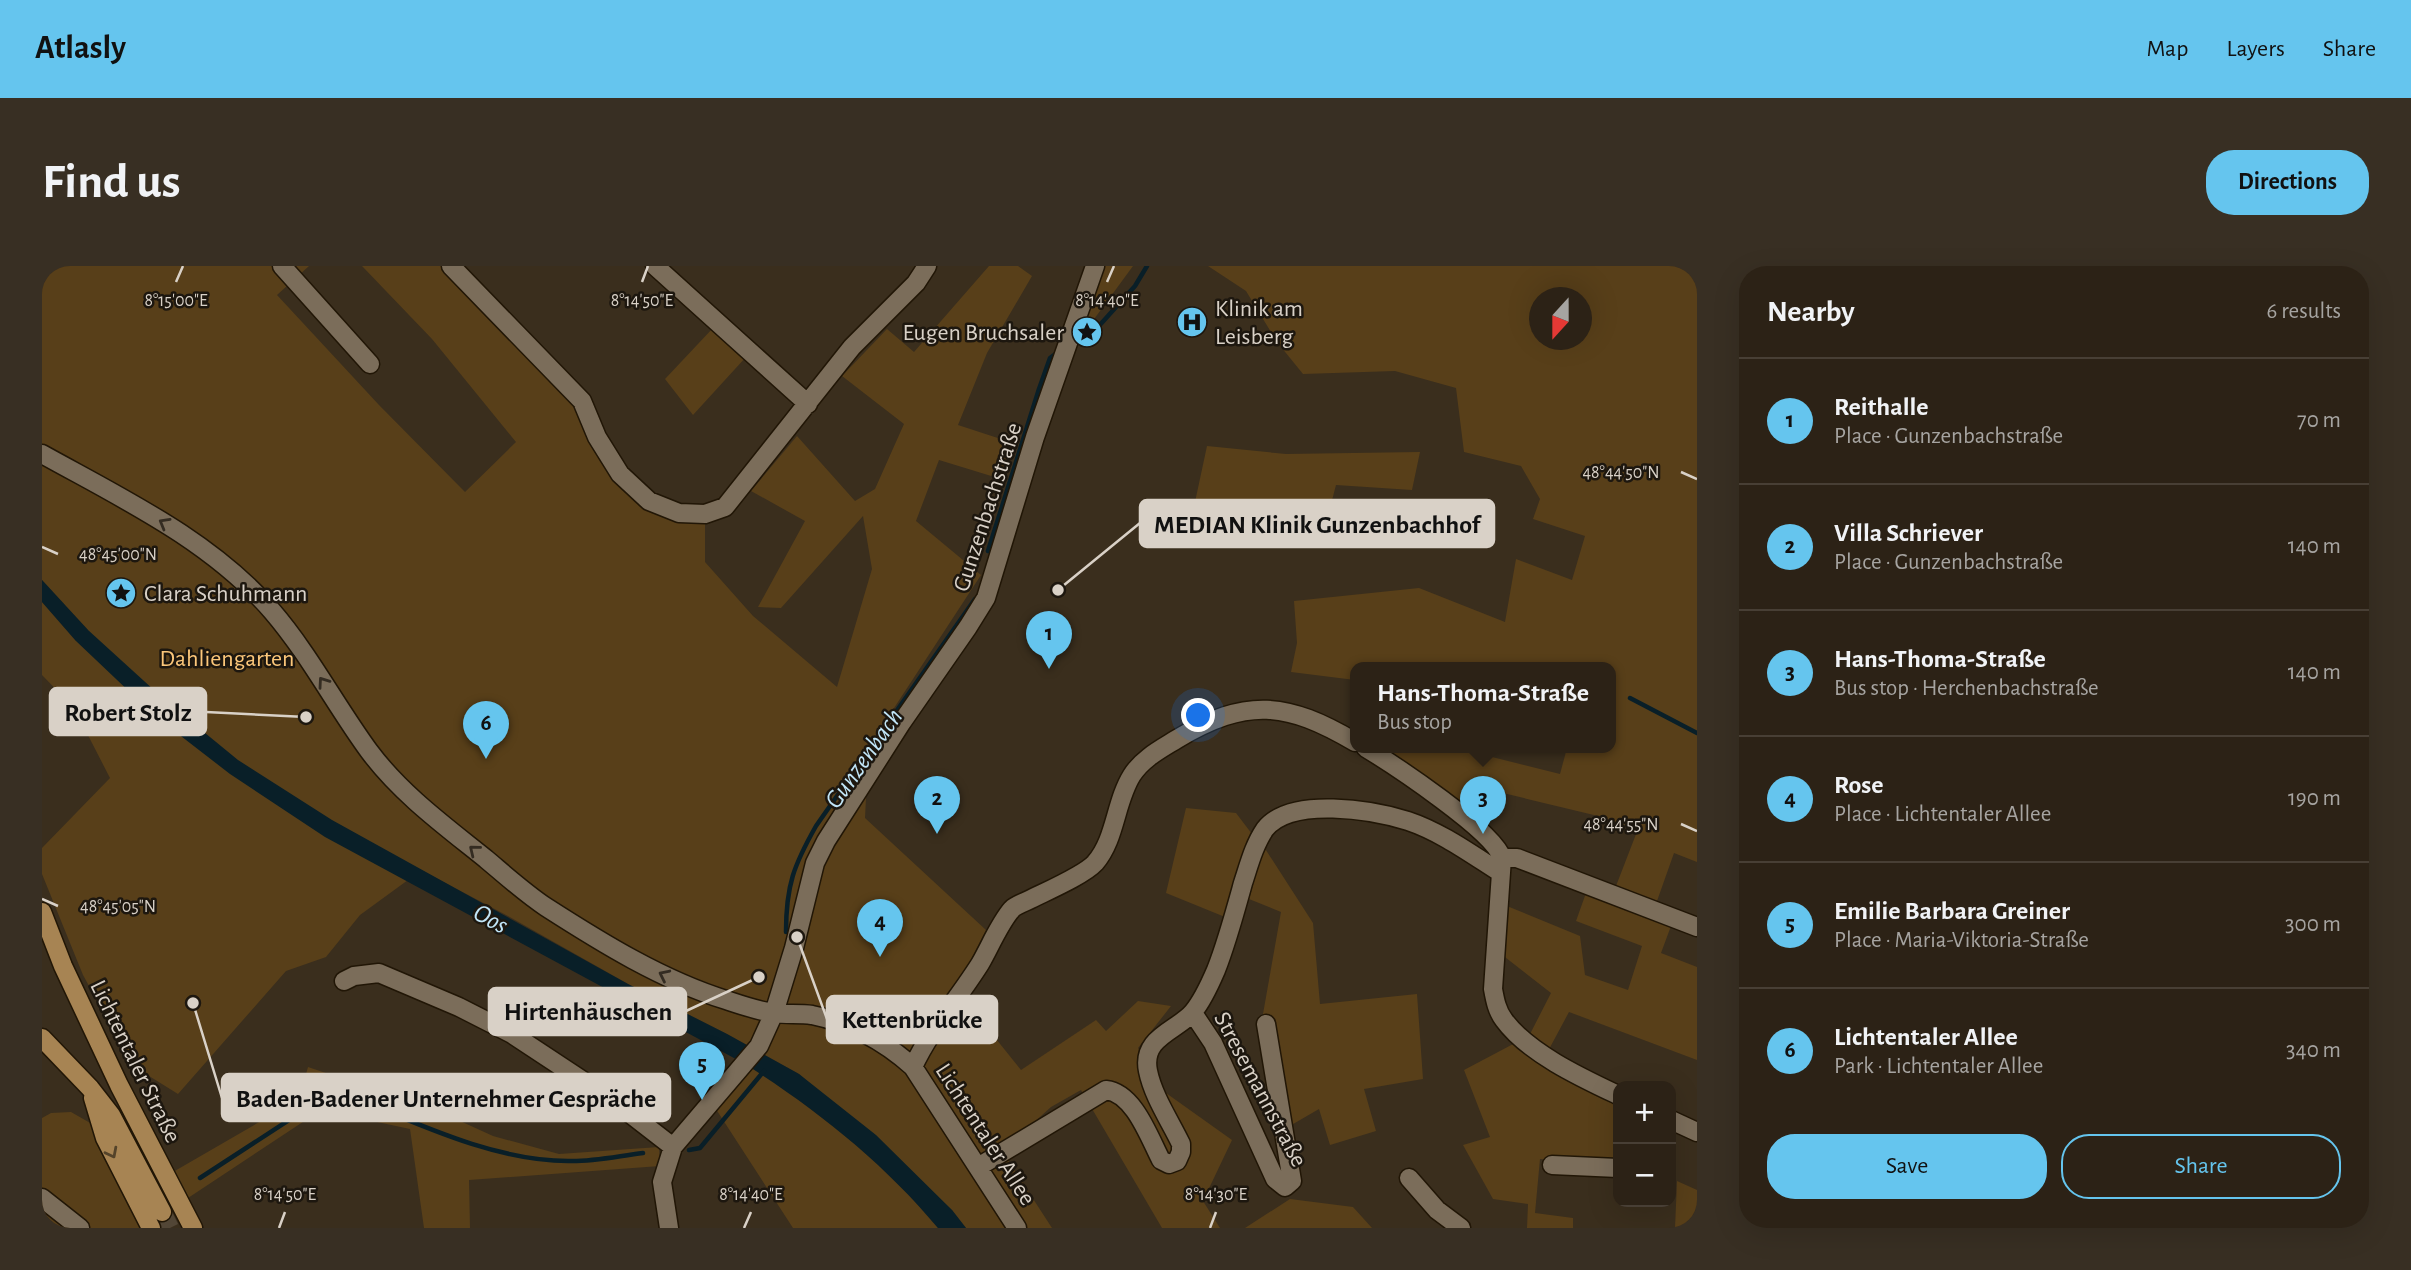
<!DOCTYPE html>
<html lang="en">
<head>
<meta charset="utf-8">
<style>
  :root { --surface:#2c2216; --page:#382f23; --text:#f1f3f6; --muted:#a6a4a1; --line:#483f35; --accent:#65c5ee }
  body { margin:0; font-family:"Alegreya Sans",sans-serif; background:var(--page); color:var(--text) }
  .controls { position:absolute; right:21px; bottom:21px; display:grid; overflow:hidden; border-radius:14px; box-shadow:0 7px 28px #0002 }
  .controls button { width:63px; height:63px; display:grid; place-items:center; padding:0; border:0; border-bottom:2px solid var(--line); background:var(--surface); color:var(--text); font:35px sans-serif }
  .compass { position:absolute; left:1487px; top:21px; width:63px; height:63px; border-radius:50%; background:var(--surface); box-shadow:0 7px 28px #0002; rotate:201deg }
  .you { position:absolute; left:1157px; top:450px; width:24px; height:24px; margin:-18px; border:5px solid #fff; border-radius:50%; background:#1a73e8; box-shadow:0 0 0 10px #1a73e833 }
  .badge { display:grid; place-items:center; width:46px; height:46px; border-radius:50%; background:var(--accent); color:#111; font-size:23px; font-weight:700 }
  .pin { position:absolute; translate:-50% -58px; filter:drop-shadow(0 2px 4px #0008) }
  .pin::after { content:''; position:absolute; top:37px; width:24px; height:21px; background:inherit; clip-path:polygon(0 0,100% 0,50% 100%) }
  .popup { position:absolute; left:1308px; top:396px; width:266px; height:91px; box-sizing:border-box; display:grid; place-content:center; border-radius:14px; background:var(--surface); filter:drop-shadow(0 2px 5px #0005); font-size:23px; white-space:nowrap; color:var(--muted) }
  .popup b { font-size:26px; color:var(--text) }
  .popup::after { content:''; position:absolute; left:50%; top:100%; margin-left:-14px; border:14px solid transparent; border-top-color:var(--surface) }
  .list { margin:0; padding:0; list-style:none }
  h2 { display:flex; justify-content:space-between; align-items:center; height:91px; margin:0; padding:0 28px; font-size:30px }
  h2 small { font-size:23px; font-weight:400; color:var(--muted) }
  .list li { display:grid; grid-template-columns:46px 1fr auto; gap:21px; align-items:center; box-sizing:border-box; height:126px; padding:0 28px; border-top:2px solid var(--line) }
  .list b { display:block; font-size:26px; white-space:nowrap }
  .list p { margin:0; font-size:23px; white-space:nowrap; color:var(--muted) }
  .list em { font-size:23px; font-style:normal; color:var(--muted) }
  .actions { display:flex; gap:14px; padding:21px 28px }
  .actions a { flex:1; padding:16px 0; border:2px solid var(--accent); border-radius:28px; text-align:center; font-size:24px; color:var(--accent) }
  .actions .main { background:var(--accent); color:#111 }
  .map { position:relative; flex:none; width:1655px; height:962px; overflow:hidden; border-radius:28px }
  header { display:flex; align-items:center; gap:42px; box-sizing:border-box; height:98px; padding:0 35px; background:var(--accent); color:#111 }
  header strong { font-size:33px }
  nav { display:flex; gap:38px; margin-inline-start:auto; font-size:24px }
  .intro { display:flex; align-items:center; justify-content:space-between; box-sizing:border-box; height:168px; padding:0 42px }
  h1 { margin:0; font-size:49px }
  .button { padding:18px 32px; border-radius:28px; background:var(--accent); color:#111; font-size:24px; font-weight:700 }
  main { display:flex; gap:42px; padding:0 42px }
  aside { flex:1; background:var(--surface); border-radius:28px; box-shadow:0 7px 28px #0002 }
  .map>svg:first-child { display:block }
</style>
</head>
<body>
<header>
<strong>Atlasly</strong>
<nav><a>Map</a><a>Layers</a><a>Share</a></nav>
</header>
<div class="intro"><h1>Find us</h1><a class="button">Directions</a></div>
<main>
<div class="map">
<svg width="1655" height="962" viewBox="0 0 1655 962">
  <rect width="100%" height="100%" fill="#3a2e1d"/>
  <path fill="#583f19" fill-rule="evenodd" d="M0 0H267L235 29 337 139 423 226 474 176 390 73 320 0H409L507 100 555 171 607 235 663 248V296L711 350 795 421 830 303 821 250 739 342 716 341 763 255 709 225 755 170 813 235 833 223 862 158 800 110 845 63 872 86 947 0H976L990 10 945 87 916 159 968 176 959 213 897 194 874 255 939 309 837 465 825 512 823 552 944 664 914 723 979 804 1054 754 1064 765 1096 735 1129 740 1096 782 1124 827 1190 874 1161 935 1178 962H1120L1039 824 1009 841 960 885 1010 962H924L910 944 757 808 685 768 586 718 466 650 375 602 366 614 318 649 284 691 244 705 136 828 91 800 41 709 0 608V582L68 512 32 442 0 409V336L34 375 46 364 0 314Z
    M1053 0H1091L1047 60 1033 55Z
    M1166 0H1655V596L1632 587 1615 635 1574 620 1596 563 1556 550 1440 522 1423 547 1327 482H1414L1518 508 1525 482H1569V402H1313V414L1249 406 1255 377 1252 335 1377 322 1463 356 1474 293 1530 314 1543 270 1491 253 1498 233 1479 200 1422 186 1414 122 1353 105 1261 108 1235 76 1204 25ZM1498 32H1540V74H1498Z
    M671 62 704 91 651 149 623 113Z
    M1165 180 1244 188 1378 186 1370 224 1294 219 1283 261 1153 236Z
    M1144 542 1194 547 1210 568 1183 651 1124 627Z
    M1222 581 1271 657 1278 738 1375 728 1381 813 1322 823 1334 865 1288 879 1277 843 1246 861 1221 748 1239 646 1207 633Z
    M1544 627 1629 660 1619 687 1655 701V794L1527 746 1505 787 1486 772 1509 727 1459 688 1460 638 1538 670 1543 709 1586 724 1600 680 1534 655Z
    M1475 776 1576 833V900L1498 893 1493 947 1531 952V962H1485L1486 938 1451 933 1421 879 1448 871 1422 804Z
    M703 798C774 843 842 897 896 962H751L670 837Z
    M266 801 394 844 451 870 517 888 617 881 618 900 427 914 428 962H382L368 863 279 844 143 934 131 906 257 833Z
    M29 846 50 858 55 877 98 962H0V852L9 847Z
    M1635 915 1655 924V962H1633Z
    M1248 933 1311 941 1330 962H1203Z"/>
  <path fill="#091f28" d="M0 314 46 364 124 435 196 494 290 554 586 718 685 768 757 808 834 869 910 944 924 962H896C842 897 774 843 703 798L283 571 188 508 113 450 34 375 0 336Z"/>
  <g fill="none" stroke-linecap="round" stroke-linejoin="round">
    <path stroke="#091f28" stroke-width="4.5" d="M1047 71 1093 20 1105 0
      M946 285 997 123 1008 92 1016 86
      M1588 432 1655 467
      M744 666C744 619 752 599 774 560L933 333
      M647 884 658 882 722 805
      M158 912 290 826H298C368 854 449 895 526 895 550 896 576 890 601 887"/>
    <path stroke="#524636" stroke-width="18" stroke-dasharray="18 9" stroke-linecap="butt" d="M120 946 128 962"/>
    <g stroke="#211606" stroke-width="21">
      <path id="minor" d="M240 0 328 98
        M409 0 540 135 555 171 578 208 607 235 637 247 663 248 683 241 810 81 874 17 885 0
        M613 0 766 138
        M0 188C81 233 168 274 230 345 267 388 294 440 327 485 359 528 403 560 444 593 463 609 483 627 504 641 560 677 620 714 684 734 699 739 716 745 732 747 744 749 757 747 770 749 809 757 842 775 871 801L975 962
        M1324 482C1352 499 1452 565 1460 592L1451 723C1453 734 1455 745 1462 754 1486 787 1540 812 1576 829
        M1460 592H1475L1655 661
        M302 715 312 710 337 707 417 741 470 768 573 836 631 881
        M1151 747 1171 777 1233 913 1243 921 1250 915 1224 758
        M871 801C888 764 916 733 938 698 948 681 957 658 970 643 974 639 983 636 989 633 1005 625 1042 609 1053 597 1074 573 1073 536 1090 509 1101 492 1119 483 1135 473 1205 431 1245 436 1313 476
        M1629 854 1655 866
        M1510 899 1576 902
        M936 901 1064 824C1092 827 1107 871 1119 894L1127 898 1135 895 1139 886V878C1128 855 1111 830 1106 805 1099 771 1135 765 1151 746 1161 734 1168 718 1174 704 1185 676 1193 646 1201 617 1207 599 1212 579 1223 563 1249 530 1331 544 1366 555 1399 566 1429 588 1459 607
        M1367 912 1395 944 1419 962
        M0 932 38 962
        M627 962 620 916 631 881 717 780 732 747 752 682 773 597 784 575 860 456 926 361 944 332 993 171 1053 0"/>
    </g>
    <g stroke="#211606" stroke-width="21">
      <path id="major" d="M0 646 21 700 77 819 151 962
        M0 772 48 822 69 849 120 946
        M51 832 63 872 109 962"/>
    </g>
    <use href="#minor" stroke="#7b6d5a" stroke-width="18"/>
    <use href="#major" stroke="#a78453" stroke-width="18"/>
  </g>
  <defs><path id="oneway-chevron" d="M-2-3.5L2.5 0L-2 3.5" fill="none" stroke-width="1.6" stroke-linecap="round" stroke-linejoin="round" transform="scale(1.75)"/></defs>
  <g stroke="#342c22">
    <use href="#oneway-chevron" transform="translate(122 257) rotate(-150)"/>
    <use href="#oneway-chevron" transform="translate(281 416) rotate(-125)"/>
    <use href="#oneway-chevron" transform="translate(432 584) rotate(-141)"/>
    <use href="#oneway-chevron" transform="translate(622 709) rotate(-154)"/>
  </g>
  <use stroke="#54432a" href="#oneway-chevron" transform="translate(70 887) rotate(63)"/>
  <path fill="none" stroke="#d9d1c7" stroke-width="2.5" d="M134 16 141 0M600 16 606 0M1065 16 1072 0M1639 206 1655 213M0 281 16 288M1639 558 1655 565M0 633 16 640M237 962 243 946M702 962 709 946M1168 962 1174 946"/>
  <defs>
    <g id="hospital-disc" transform="scale(1.575)"><circle r="9.5" fill="#65c5ee" stroke="#1d170f"/><path d="M-5-5h3v3.5h4V-5h3V5h-3V1.5h-4V5h-3Z" fill="#111"/></g>
    <g id="sight-disc" transform="scale(1.575)"><circle r="9.5" fill="#65c5ee" stroke="#1d170f"/><path d="M0-6L1.8-2.2L6-1.7L2.9 1.2L3.7 5.4L0 3.3L-3.7 5.4L-2.9 1.2L-6-1.7L-1.8-2.2Z" fill="#111"/></g>
  </defs>
  <g fill-rule="evenodd">
    <use href="#hospital-disc" x="1150" y="56"/>
    <use href="#sight-disc" x="1045" y="66"/>
    <use href="#sight-disc" x="79" y="327"/>
  </g>
  <g text-anchor="middle" stroke-width="5" stroke-linejoin="round" paint-order="stroke">
    <g font-size="24" fill="#d9d1c7" stroke="#1d170f" text-anchor="start">
      <text x="1173" y="50">Klinik am<tspan x="1173" dy="28">Leisberg</tspan></text>
      <text x="1022" y="74" text-anchor="end">Eugen Bruchsaler</text>
      <text x="102" y="335">Clara Schuhmann</text>
    </g>
    <g font-size="24" fill="#d9d1c7" stroke="#1d170f">
      <text transform="translate(945 241) rotate(-72)" y="8">Gunzenbachstraße</text>
      <text transform="translate(94 795) rotate(64)" y="8">Lichtentaler Straße</text>
      <text transform="translate(1219 823) rotate(62)" y="8">Stresemannstraße</text>
      <text transform="translate(944 868) rotate(57)" y="8">Lichtentaler Allee</text>
    </g>
    <g font-size="24" fill="#fcc77a" stroke="#1d170f">
      <text x="185" y="400">Dahliengarten</text>
    </g>
    <g font-size="26" font-style="italic" fill="#c2e6f8" stroke="#1d170f">
      <text transform="translate(821 492) rotate(-55)" y="9">Gunzenbach</text>
      <text transform="translate(449 652) rotate(29)" y="9">Oos</text>
    </g>
  </g>
  <g font-size="18" text-anchor="middle" fill="#d9d1c7" stroke="#1d170f" stroke-width="5" stroke-linejoin="round" paint-order="stroke">
    <text x="134" y="40">8°15'00"E</text>
    <text x="600" y="40">8°14'50"E</text>
    <text x="1065" y="40">8°14'40"E</text>
    <text x="1579" y="212">48°44'50"N</text>
    <text x="76" y="294">48°45'00"N</text>
    <text x="1579" y="564">48°44'55"N</text>
    <text x="76" y="646">48°45'05"N</text>
    <text x="243" y="934">8°14'50"E</text>
    <text x="709" y="934">8°14'40"E</text>
    <text x="1174" y="934">8°14'30"E</text>
  </g>
  <path fill="none" stroke="#d9d1c7" stroke-width="2.5" d="M1016 324L1098 257M264 451L164 446M717 711L644 745M755 671L785 753M151 737L180 832"/>
  <g fill="#d9d1c7" stroke="#1d170f" stroke-width="2.5">
    <circle cx="1016" cy="324" r="7"/>
    <circle cx="264" cy="451" r="7"/>
    <circle cx="717" cy="711" r="7"/>
    <circle cx="755" cy="671" r="7"/>
    <circle cx="151" cy="737" r="7"/>
  </g>
  <g fill="#d9d1c7" stroke="#d9d1c7" stroke-width="2.5">
    <rect x="1098" y="234" width="354" height="47" rx="7"/>
    <rect x="8" y="422" width="156" height="47" rx="7"/>
    <rect x="447" y="722" width="197" height="47" rx="7"/>
    <rect x="785" y="730" width="170" height="47" rx="7"/>
    <rect x="180" y="808" width="448" height="47" rx="7"/>
  </g>
  <g font-size="26" text-anchor="middle" font-weight="bold" fill="#111">
    <text x="1275" y="267">MEDIAN Klinik Gunzenbachhof</text>
    <text x="86" y="455">Robert Stolz</text>
    <text x="546" y="754">Hirtenhäuschen</text>
    <text x="870" y="762">Kettenbrücke</text>
    <text x="404" y="841">Baden-Badener Unternehmer Gespräche</text>
  </g>
</svg>
<div class="controls">
<button>+</button>
<button>−</button>
</div>
<svg class="compass" viewBox="-18 -18 36 36"><path d="M0-13l5 13h-10z" fill="#e53935"/><path d="M0 13l5-13h-10z" fill="#a6a4a1"/></svg>
<div class="you"></div>
<div class="pin badge" style="left:1007px;top:403px">1</div>
<div class="pin badge" style="left:895px;top:568px">2</div>
<div class="pin badge" style="left:1441px;top:568px">3</div>
<div class="popup"><b>Hans-Thoma-Straße</b>Bus stop</div>
<div class="pin badge" style="left:838px;top:691px">4</div>
<div class="pin badge" style="left:660px;top:834px">5</div>
<div class="pin badge" style="left:444px;top:493px">6</div>
</div>
<aside>
<h2>Nearby<small>6 results</small></h2>
<ul class="list">
<li><span class="badge">1</span><div><b>Reithalle</b><p>Place · Gunzenbachstraße</p></div><em>70 m</em></li>
<li><span class="badge">2</span><div><b>Villa Schriever</b><p>Place · Gunzenbachstraße</p></div><em>140 m</em></li>
<li><span class="badge">3</span><div><b>Hans-Thoma-Straße</b><p>Bus stop · Herchenbachstraße</p></div><em>140 m</em></li>
<li><span class="badge">4</span><div><b>Rose</b><p>Place · Lichtentaler Allee</p></div><em>190 m</em></li>
<li><span class="badge">5</span><div><b>Emilie Barbara Greiner</b><p>Place · Maria-Viktoria-Straße</p></div><em>300 m</em></li>
<li><span class="badge">6</span><div><b>Lichtentaler Allee</b><p>Park · Lichtentaler Allee</p></div><em>340 m</em></li>
</ul>
<div class="actions"><a class="main">Save</a><a>Share</a></div>
</aside>
</main>
</body>
</html>
